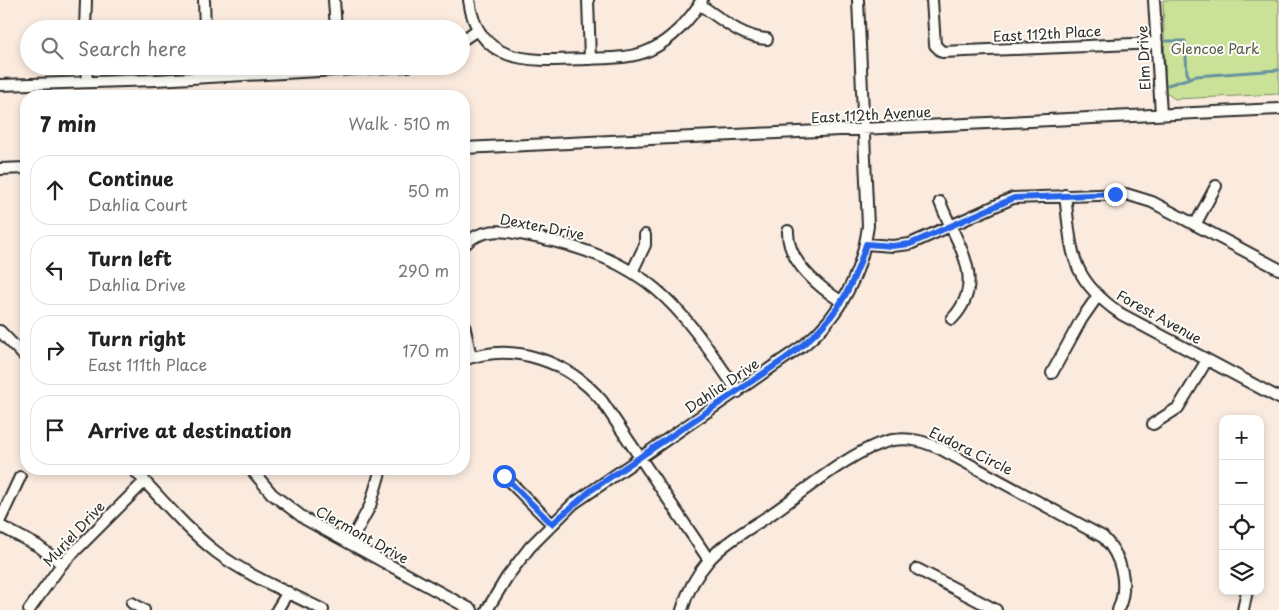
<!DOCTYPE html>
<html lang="en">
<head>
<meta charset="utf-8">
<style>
  :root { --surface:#fff; --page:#f2f2f2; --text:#222; --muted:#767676; --line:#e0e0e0 }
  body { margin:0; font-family:"Playpen Sans",sans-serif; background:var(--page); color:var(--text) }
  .controls { position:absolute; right:15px; bottom:15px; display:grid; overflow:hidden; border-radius:10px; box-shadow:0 2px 8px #0003 }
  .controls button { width:45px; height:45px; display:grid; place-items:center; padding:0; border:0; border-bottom:1px solid var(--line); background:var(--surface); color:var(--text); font:25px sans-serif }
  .stop { position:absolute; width:15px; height:15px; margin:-11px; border:4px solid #2563eb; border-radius:50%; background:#fff }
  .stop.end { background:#2563eb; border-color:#fff; box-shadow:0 1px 5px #0008 }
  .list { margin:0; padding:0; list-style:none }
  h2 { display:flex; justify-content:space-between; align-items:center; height:65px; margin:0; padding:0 20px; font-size:21px }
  h2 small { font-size:16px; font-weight:400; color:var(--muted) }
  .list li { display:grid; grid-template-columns:32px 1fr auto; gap:15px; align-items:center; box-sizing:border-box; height:70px; margin:0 10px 10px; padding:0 10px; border:1px solid var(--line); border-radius:20px }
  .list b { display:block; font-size:19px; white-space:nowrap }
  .list p { margin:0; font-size:16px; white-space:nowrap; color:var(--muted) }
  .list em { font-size:16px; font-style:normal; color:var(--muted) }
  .icon { flex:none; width:28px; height:28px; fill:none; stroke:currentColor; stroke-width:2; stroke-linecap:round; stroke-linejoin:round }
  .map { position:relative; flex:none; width:1279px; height:610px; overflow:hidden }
  .search { position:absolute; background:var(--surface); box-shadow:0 2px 8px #0003; left:20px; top:20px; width:450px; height:55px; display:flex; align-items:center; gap:12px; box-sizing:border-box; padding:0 18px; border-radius:28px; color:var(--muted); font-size:19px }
  .panel { position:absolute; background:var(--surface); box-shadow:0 2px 8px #0003; left:20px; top:90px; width:450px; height:385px; border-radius:20px }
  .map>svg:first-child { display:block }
</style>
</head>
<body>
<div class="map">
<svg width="1279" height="610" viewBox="0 0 1279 610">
  <rect width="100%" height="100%" fill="#fbebdf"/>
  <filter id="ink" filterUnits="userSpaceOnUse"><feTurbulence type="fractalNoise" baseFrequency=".02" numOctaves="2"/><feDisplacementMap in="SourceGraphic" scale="10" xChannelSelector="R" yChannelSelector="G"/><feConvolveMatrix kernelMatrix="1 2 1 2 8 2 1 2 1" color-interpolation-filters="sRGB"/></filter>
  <g filter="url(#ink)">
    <path fill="#cae298" stroke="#7a8662" d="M1163 0H1279V94L1175 99 1166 93Z"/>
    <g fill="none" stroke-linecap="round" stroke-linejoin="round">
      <path stroke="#66929f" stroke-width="3" d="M1166 41H1185L1187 73 1190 78
        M1168 85 1196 76 1279 70"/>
      <g stroke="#2b2b2b" stroke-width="14">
        <path id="minor" d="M204 0 205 29
          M334 0 336 29
          M469 0C478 67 533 61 586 59 606 58 631 59 650 50 671 40 690 20 702 0
          M588 0 590 59
          M932 0 935 45 942 52 1157 43
          M1154 0 1161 114
          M699 4C720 18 742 38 767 39
          M85 29 86 0
          M461 41 477 30
          M86 66 87 82
          M0 85 156 80 408 66
          M464 148 1279 109
          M0 169 26 168
          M1065 195C1072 253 1069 278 1121 314L1279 398
          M940 202C955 242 989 280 952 319
          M1195 225 1216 186
          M788 231C787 262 819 287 842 302
          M866 244 892 246 910 244 1013 198 1126 194 1152 202 1279 269
          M464 245C484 225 509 231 535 237 648 261 676 300 738 392
          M632 272 645 245V235
          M464 325 471 357
          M0 331 26 358
          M464 360C514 341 569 362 602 401L709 560
          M1052 373 1081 320 1097 297
          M1153 424 1178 408 1207 360
          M133 469C160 497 185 528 216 552 248 576 288 592 323 610
          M251 469 272 494 305 519 472 610
          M504 476 552 524
          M0 520 20 477
          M0 526 38 546 62 564
          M350 543 370 506 381 469
          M917 569 996 610
          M132 603 144 610
          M29 610 62 564 145 481
          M277 610 288 592
          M487 610 507 577 530 547 573 504 804 345C841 315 862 272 868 226L858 0
          M682 610C687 592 697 574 709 560 725 542 750 528 770 515 802 493 857 446 893 440 911 437 925 442 941 449L1103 537C1122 556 1129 585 1118 610
          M1243 610 1247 591"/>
      </g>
      <use href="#minor" stroke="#fdfcf7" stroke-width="10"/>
    </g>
  </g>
  <g fill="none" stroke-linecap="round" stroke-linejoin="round" filter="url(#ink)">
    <path stroke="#2563eb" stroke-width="6" d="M504 476 552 524 590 491 786 358C830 326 851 296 866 244L892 246 910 244 1014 198 1115 194"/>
  </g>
  <g text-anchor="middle" stroke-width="4" stroke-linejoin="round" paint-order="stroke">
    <g font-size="14" fill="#2b2b2b" stroke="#fdfcf7">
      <text transform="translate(1047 34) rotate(-3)" y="5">East 112th Place</text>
      <text transform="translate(1144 58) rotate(-93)" y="5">Elm Drive</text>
      <text transform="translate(871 115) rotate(-3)" y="5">East 112th Avenue</text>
      <text transform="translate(542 227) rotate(11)" y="5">Dexter Drive</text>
      <text transform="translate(1159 317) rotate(29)" y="5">Forest Avenue</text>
      <text transform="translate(722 386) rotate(-34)" y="5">Dahlia Drive</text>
      <text transform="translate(971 451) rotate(26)" y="5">Eudora Circle</text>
      <text transform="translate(74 534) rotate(-47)" y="5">Muriel Drive</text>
      <text transform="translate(362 535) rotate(29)" y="5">Clermont Drive</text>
    </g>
    <g font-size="14" fill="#535946" stroke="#fdfcf7">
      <text x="1215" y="54">Glencoe Park</text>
    </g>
  </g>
</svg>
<div class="controls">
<button>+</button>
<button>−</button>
<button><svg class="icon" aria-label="locate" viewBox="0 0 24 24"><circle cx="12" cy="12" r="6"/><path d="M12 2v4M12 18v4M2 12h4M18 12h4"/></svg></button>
<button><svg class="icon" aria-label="layers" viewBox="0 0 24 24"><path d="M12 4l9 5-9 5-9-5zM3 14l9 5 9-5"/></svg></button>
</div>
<div class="stop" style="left:504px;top:476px"></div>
<div class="stop end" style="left:1115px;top:194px"></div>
<div class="search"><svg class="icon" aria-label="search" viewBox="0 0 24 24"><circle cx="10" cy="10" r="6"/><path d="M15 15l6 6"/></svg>Search here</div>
<section class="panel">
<h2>7 min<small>Walk · 510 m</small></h2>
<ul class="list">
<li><svg class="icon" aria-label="ahead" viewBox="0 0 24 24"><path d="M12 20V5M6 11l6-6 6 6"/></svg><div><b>Continue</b><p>Dahlia Court</p></div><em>50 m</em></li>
<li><svg class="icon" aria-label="left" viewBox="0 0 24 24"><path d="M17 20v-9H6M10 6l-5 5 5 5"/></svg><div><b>Turn left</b><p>Dahlia Drive</p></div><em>290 m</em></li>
<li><svg class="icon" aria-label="right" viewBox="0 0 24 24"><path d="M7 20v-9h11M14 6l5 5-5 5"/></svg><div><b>Turn right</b><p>East 111th Place</p></div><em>170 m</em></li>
<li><svg class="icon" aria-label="arrive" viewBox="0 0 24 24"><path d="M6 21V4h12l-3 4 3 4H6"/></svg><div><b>Arrive at destination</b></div></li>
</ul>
</section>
</div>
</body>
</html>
